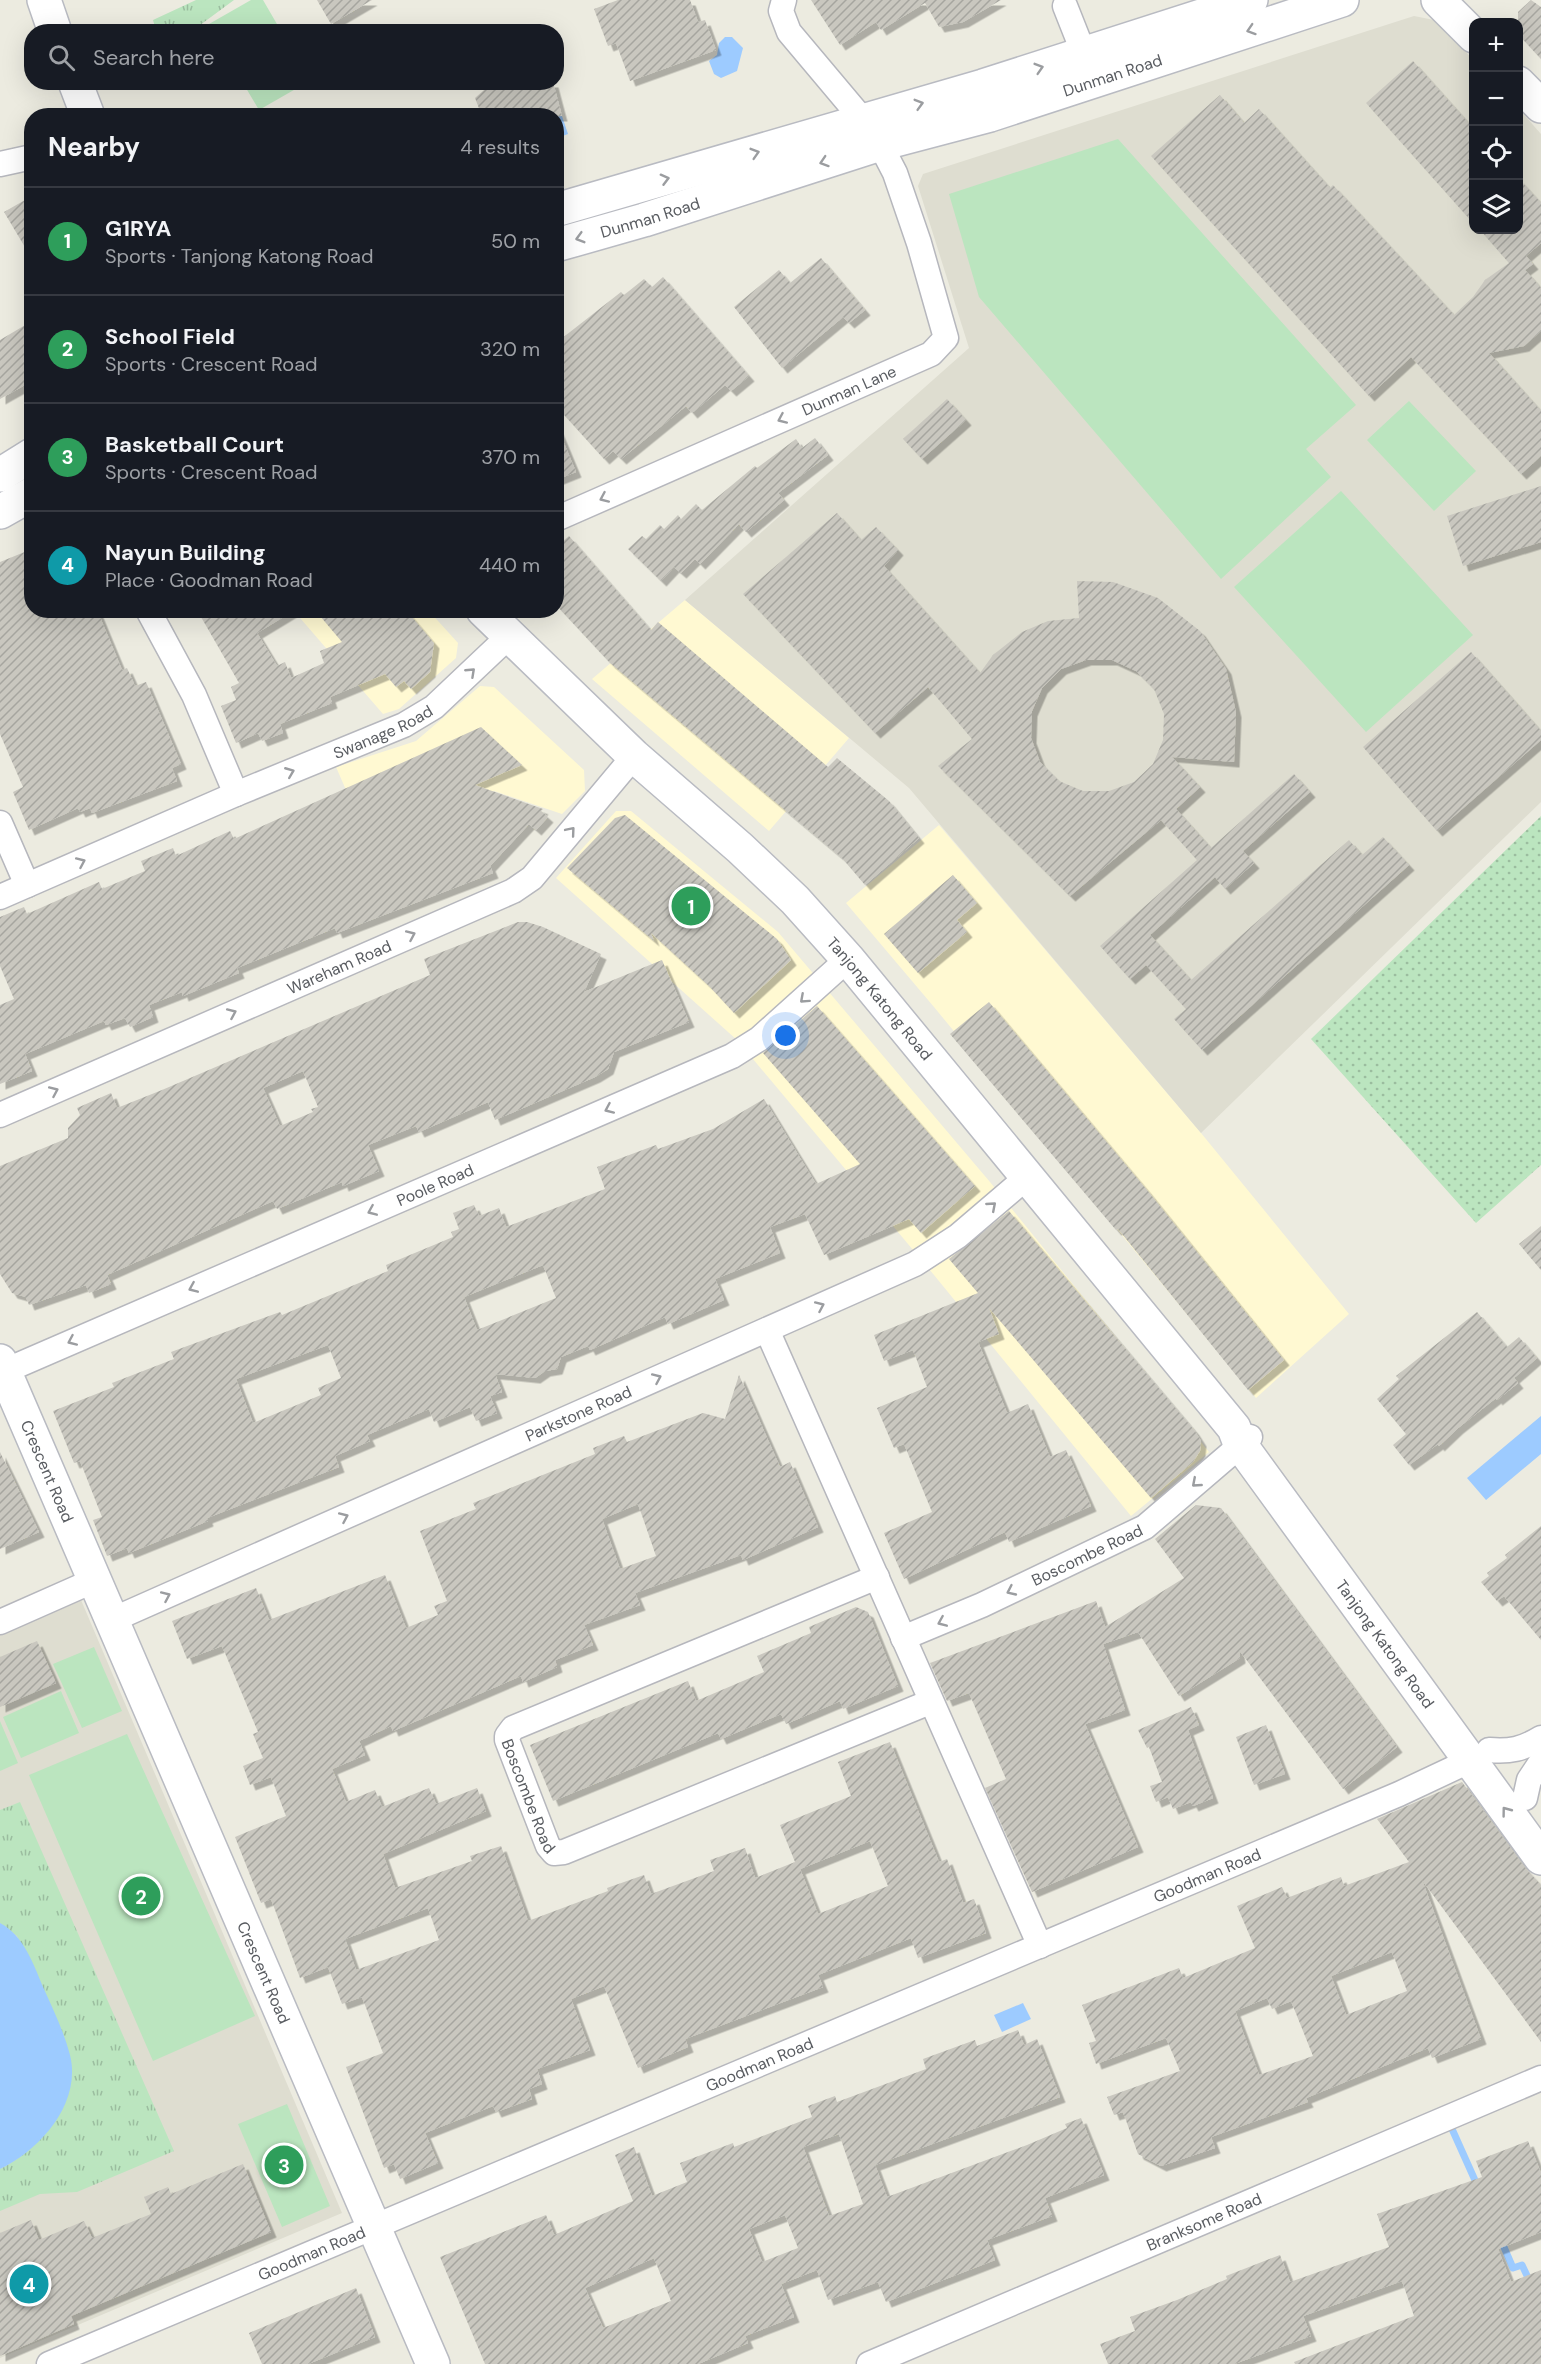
<!DOCTYPE html>
<html lang="en">
<head>
<meta charset="utf-8">
<style>
  :root { --surface:#171b24; --page:#242831; --text:#f1f3f6; --muted:#9ea1a6; --line:#363941; --accent:#2563eb }
  body { margin:0; font-family:"DM Sans",sans-serif; background:var(--page); color:var(--text) }
  .controls { position:absolute; right:18px; top:18px; display:grid; overflow:hidden; border-radius:12px; box-shadow:0 6px 24px #0002 }
  .controls button { width:54px; height:54px; display:grid; place-items:center; padding:0; border:0; border-bottom:2px solid var(--line); background:var(--surface); color:var(--text); font:30px sans-serif }
  .you { position:absolute; left:786px; top:1036px; width:21px; height:21px; margin:-15px; border:4px solid #fff; border-radius:50%; background:#1a73e8; box-shadow:0 0 0 9px #1a73e833 }
  .badge { display:grid; place-items:center; width:39px; height:39px; border-radius:50%; background:var(--accent); color:#fff; font-size:20px; font-weight:700 }
  .pin { position:absolute; translate:-50% -50%; border:3px solid #fff; box-shadow:0 2px 6px #0006 }
  .list { margin:0; padding:0; list-style:none }
  h2 { display:flex; justify-content:space-between; align-items:center; height:78px; margin:0; padding:0 24px; font-size:26px }
  h2 small { font-size:20px; font-weight:400; color:var(--muted) }
  .list li { display:grid; grid-template-columns:39px 1fr auto; gap:18px; align-items:center; box-sizing:border-box; height:108px; padding:0 24px; border-top:2px solid var(--line) }
  .list b { display:block; font-size:22px; white-space:nowrap }
  .list p { margin:0; font-size:20px; white-space:nowrap; color:var(--muted) }
  .list em { font-size:20px; font-style:normal; color:var(--muted) }
  .icon { flex:none; width:33px; height:33px; fill:none; stroke:currentColor; stroke-width:2; stroke-linecap:round; stroke-linejoin:round }
  .map { position:relative; flex:none; width:1541px; height:2364px; overflow:hidden }
  .search { position:absolute; background:var(--surface); box-shadow:0 6px 24px #0002; left:24px; top:24px; width:540px; height:66px; display:flex; align-items:center; gap:15px; box-sizing:border-box; padding:0 21px; border-radius:24px; color:var(--muted); font-size:22px }
  .panel { position:absolute; background:var(--surface); box-shadow:0 6px 24px #0002; left:24px; top:108px; width:540px; height:510px; border-radius:24px }
  .map>svg:first-child { display:block }
</style>
</head>
<body>
<div class="map">
<svg width="1541" height="2364" viewBox="0 0 1541 2364">
  <defs>
    <pattern id="grass-dots" width="8" height="8" patternUnits="userSpaceOnUse" patternTransform="scale(1.5)"><rect width="8" height="8" fill="#bbe5bf"/><path d="M2 2h.1M6 6h.1" fill="none" stroke="#9bbd9f" stroke-width="1.8" stroke-linecap="round"/></pattern>
    <pattern id="park-tufts" width="24" height="20" patternUnits="userSpaceOnUse" patternTransform="scale(1.5)"><rect width="24" height="20" fill="#bbe5bf"/><path d="M3 7l-1-3M5 7V3M7 7l1-3M15 17l-1-3M17 17v-4M19 17l1-3" fill="none" stroke="#9bbd9f"/></pattern>
    <pattern id="building-hatch" width="6" height="6" patternUnits="userSpaceOnUse" patternTransform="scale(1.5)"><rect width="6" height="6" fill="#c9c7bf"/><path d="M-1 1l2-2M0 6l6-6M5 7l2-2" fill="none" stroke="#a6a59f"/></pattern>
    <filter id="shadow"><feDropShadow dx="5.5" dy="5.5" stdDeviation="0" flood-color="#0004"/></filter>
  </defs>
  <rect width="100%" height="100%" fill="#ecebe0"/>
  <path fill="#fff9d2" d="M685 600 849 738 769 831 592 679Z
    M294 611H429L458 643 456 658 399 709 383 714Z
    M480 686 494 687 584 770 585 791 562 814 494 791 370 845 336 767 416 741Z
    M616 811H631L778 932 990 1182 1209 1452 1131 1516 934 1275 737 1040 556 878Z
    M939 825 1201 1133 1349 1314 1256 1398 934 1007 846 903Z"/>
  <path fill="#deddd0" d="M1414 16 1439 21 1473 60 1474 230H1518L1519 109 1541 134V802L1201 1133 909 788 685 600 969 348 918 186 923 174Z
    M81 1600 342 2213 0 2358V1635Z"/>
  <path fill="url(#grass-dots)" d="M1541 816V1165L1476 1223 1311 1039Z"/>
  <path fill="url(#park-tufts)" d="M196 0H234L192 31H156L153 20Z
    M20 1802 174 2151 77 2192 40 2194 0 2211V2169C39 2150 67 2113 72 2071L17 1936 0 1923V1810Z"/>
  <path fill="#bbe5bf" d="M251 0H263L281 31H214L209 24Z
    M243 83H306L259 110Z
    M1118 139 1356 405 1306 449 1331 477 1221 579 979 297 949 194Z
    M1409 401 1476 471 1434 511 1367 440Z
    M1341 491 1473 635 1366 732 1234 587Z
    M94 1647 122 1711 82 1728 53 1664Z
    M61 1691 79 1733 21 1758 3 1717Z
    M0 1721 18 1763 0 1771Z
    M127 1734 255 2016 153 2061 29 1775Z
    M287 2104 330 2206 282 2227 238 2124Z"/>
  <path fill="#9dcbff" d="M725 37H732L743 48 737 71 721 78 714 74 709 61 717 55 719 43Z
    M562 116 568 134 557 138 556 117Z
    M1541 1416V1454L1486 1500 1467 1478Z
    M0 1923C24 1936 33 1963 43 1987 53 2009 64 2032 70 2055 82 2103 40 2150 0 2169Z
    M1023 2003 1031 2019 1002 2032 994 2015Z"/>
  <g fill="none" stroke-linecap="round" stroke-linejoin="round">
    <path stroke="#9dcbff" stroke-width="7" d="M1448 2120 1478 2187
      M1500 2238 1513 2268 1522 2265 1530 2282"/>
  </g>
  <path fill="url(#building-hatch)" fill-rule="evenodd" filter="url(#shadow)" d="M317 0H372L331 24Z
    M618 0H690L698 22 705 20 716 50 630 81 616 43 608 46 594 9Z
    M811 0H1001L963 22 939 27 925 3 881 30 876 22 840 45Z
    M1531 0 1541 7V59L1518 34V12Z
    M1413 61 1473 128V223L1366 103Z
    M493 82H553L562 116H482L475 98Z
    M1220 95 1244 123 1259 109 1330 188 1333 185 1454 315 1473 297 1485 280 1509 263 1480 230H1518V178L1541 203V243L1526 256 1533 264 1525 270 1541 288V331L1524 346 1489 353 1541 411V456L1521 474 1411 357 1369 396 1151 156Z
    M32 196V259L4 212Z
    M821 258 865 310 849 323 843 317 782 368 734 307 779 270 790 283Z
    M663 277 749 376 731 391 725 385 692 413 686 406 621 459 613 451 604 459 556 406V343L621 292 624 295 644 279 652 287Z
    M32 321V381L0 399V340Z
    M947 399 966 420 922 459 903 439Z
    M556 424 576 472 556 480Z
    M815 438 828 455 778 493 784 500 746 532 739 524 700 564 695 559 681 573 674 567 661 581 628 549 642 536 646 539 660 525 664 529 678 515 681 519 696 504 702 510 755 466 757 468 796 439 802 448Z
    M1541 486V542L1463 566 1447 516Z
    M837 513 861 540 876 527 898 550 884 566 980 673 993 655 1022 632 1048 621 1079 618 1077 581 1113 582 1158 598 1200 631 1226 669 1236 712 1234 762 1172 757 1200 787 1176 809 1211 848 1294 774 1310 792 1243 851 1254 863 1225 889 1215 877 1150 935 1191 980 1349 840 1362 855 1383 837 1409 865 1202 1050 1174 1019 1186 1009 1146 965 1130 979 1100 946 1197 860 1161 820 1070 896 938 766 972 739 928 687 875 733 743 594ZM1086 660H1112L1136 671 1154 689 1164 714 1163 740 1153 764 1134 782 1109 791H1083L1059 781 1040 762 1031 738 1032 711 1042 688 1061 669Z
    M569 536 651 630 658 622 828 767 837 758 889 801 919 838 865 885 842 858 610 663 556 605V547Z
    M32 549V610H97L122 670 127 668 135 686 146 682 181 764 172 768 177 781 92 813 90 808 80 812 78 808 29 830 13 792 23 787 0 734V562Z
    M212 610H295L257 633 277 666 285 662 291 678 324 663 320 651 342 642 315 610H406L434 643 430 672 411 689 404 681 396 687 385 674 330 697 332 703 280 724 283 733 262 741 258 733 236 743 221 706 236 700 231 687 239 683 201 617Z
    M1471 652 1541 731V740L1437 831 1363 747Z
    M481 727 522 765 475 785 543 809 541 811 548 817 536 830 529 824 490 866 493 873 337 933 335 928 237 968 239 973 183 996 182 992 149 1005 153 1017 130 1027 125 1018 106 1025 104 1021 25 1054 32 1071 0 1084V1005L14 999 0 966V917L24 907 27 914 99 882 102 889 145 871 141 861 173 848 176 856 230 831 234 839Z
    M625 815 777 939 791 960 734 1013 709 986 651 933 654 941 567 868 615 818Z
    M953 875 977 903 957 920 967 932 918 973 884 934Z
    M518 922H527L543 927 601 954 584 992 662 960 689 1022 614 1052 608 1069 595 1077 495 1120 488 1102 419 1132 416 1126 368 1145 379 1171 343 1186 342 1182 277 1209 273 1201 107 1275 111 1284 89 1293 86 1285 29 1305 26 1297 12 1293 0 1274V1166L68 1138V1128L80 1115 77 1108 111 1093 117 1108 162 1090 430 975 424 959ZM303 1071 318 1107 311 1109 313 1112 280 1126 263 1088Z
    M989 1002 1147 1190 1284 1360 1248 1390 1118 1229 1116 1230 950 1034Z
    M817 1006 975 1186 921 1233 909 1219 824 1255 805 1214 770 1227 780 1253 715 1279 724 1300 668 1324 665 1317 590 1350 588 1346 561 1357 557 1369 545 1371 535 1378 495 1374 502 1392 490 1396 497 1413 476 1421 470 1407 434 1422 429 1409 367 1435 370 1441 335 1456 339 1467 207 1518 208 1521 129 1553 127 1548 107 1556 93 1520 102 1517 80 1461 74 1463 53 1411 114 1387 112 1383 174 1359 171 1352 280 1312 282 1315 388 1271 386 1265 453 1237 451 1232 459 1229 453 1213 474 1205 479 1216 499 1208 506 1227 605 1189 597 1167 656 1145 658 1149 713 1129 764 1099 816 1184 860 1164 763 1053ZM543 1265 556 1298 477 1330 464 1297ZM328 1345 341 1378 318 1388 321 1395 253 1423 236 1379Z
    M1009 1211 1194 1430 1201 1441 1200 1451 1193 1462 1151 1498 989 1308 999 1334 978 1342 1007 1413 1028 1404 1050 1457 1066 1450 1091 1506 1009 1542 1005 1532 904 1579 884 1533 932 1512 904 1444 894 1448 877 1408 927 1387 913 1350 884 1361 874 1335 978 1293 949 1259Z
    M1541 1226V1270L1519 1244Z
    M1477 1312 1507 1347 1519 1337 1537 1358 1514 1378 1518 1383 1497 1400 1496 1398 1458 1428 1439 1446 1438 1444 1409 1465 1393 1445 1406 1434 1377 1399 1399 1379 1396 1376Z
    M739 1375 780 1467 790 1462 818 1527 743 1560 741 1555 635 1593 640 1605 584 1625 593 1645 555 1660 557 1667 523 1682 521 1676 393 1731 391 1726 359 1741 365 1755 332 1769 346 1802 375 1790 382 1807 429 1788 436 1804 477 1788 486 1811 383 1854 395 1888 472 1861 470 1856 501 1846 528 1921 608 1891 607 1888 644 1875 651 1894 714 1871 710 1860 745 1848 755 1878 795 1862 780 1825 851 1796 838 1762 890 1742 939 1862 947 1859 963 1903 974 1899 986 1933 918 1958 911 1938 818 1975 823 1987 685 2039 688 2047 638 2068 604 1986 571 1999 590 2050 537 2069 542 2084 529 2089 532 2099 496 2112 493 2106 425 2133 438 2163 400 2179 394 2164 384 2168 346 2067 383 2053 362 1997 342 2004 328 1967 300 1978 271 1899 261 1903 235 1837 286 1816 271 1777 250 1785 243 1766 263 1758 253 1734 258 1732 222 1646 187 1659 172 1621 256 1588 269 1620 385 1575 406 1628 438 1615 434 1606 447 1601 420 1531 476 1509 473 1503 595 1454 593 1448 624 1436 627 1442 703 1413 725 1419ZM638 1504 656 1556 620 1569 602 1519ZM870 1841 888 1886 818 1914 800 1869ZM428 1908 439 1940 356 1970 345 1939Z
    M0 1452 39 1532 0 1549Z
    M1196 1505 1221 1508 1397 1747 1343 1789 1239 1650 1240 1658 1179 1696 1138 1632 1103 1644 1125 1710 1085 1724 1138 1847 1032 1892 985 1788 1006 1779 969 1693 947 1701 930 1663 1096 1601 1105 1627 1184 1578 1155 1539Z
    M1541 1526V1640L1504 1596 1497 1601 1481 1582 1489 1576 1487 1573 1507 1558 1505 1555Z
    M856 1607 868 1612 898 1686 843 1709 840 1701 786 1724 781 1714 721 1739 718 1733 553 1801 530 1745 688 1681 696 1701 764 1672 757 1656 811 1633 809 1627Z
    M37 1641 56 1683 0 1707V1657Z
    M1191 1707 1199 1725 1188 1730 1213 1798 1193 1806 1191 1802 1173 1809 1168 1797 1156 1802 1150 1786 1162 1782 1149 1747 1147 1748 1138 1730Z
    M1266 1725 1285 1774 1254 1785 1236 1737Z
    M1462 1782 1526 1869 1541 1885V2042L1422 1880 1481 2039 1432 2058 1428 2048 1306 2098 1308 2102 1211 2137 1215 2148 1161 2166 1138 2154 1123 2112 1114 2115 1107 2097 1180 2071 1166 2038 1096 2064 1089 2043 1096 2041 1082 2005 1179 1968 1183 1978 1255 1948 1237 1906 1282 1887 1287 1898 1341 1877 1344 1886 1409 1862 1377 1819ZM1392 1952 1407 1991 1346 2015 1331 1976ZM1267 1998 1272 2009 1291 2001 1313 2056 1259 2075 1235 2011Z
    M1018 2030 1024 2045 1037 2039 1060 2097 875 2165 887 2197 1027 2145 1067 2128 1065 2124 1081 2118 1104 2175 1045 2198 1052 2216 987 2240 995 2260 886 2302 878 2282 828 2300 817 2270 781 2284 794 2317 745 2336 748 2343 698 2364H485L440 2257 546 2215 554 2235 633 2201 615 2155 634 2147 652 2196 687 2182 680 2163 733 2143 734 2147 812 2117 808 2106 835 2096 837 2102 926 2069 923 2059 975 2040 977 2046ZM839 2134 863 2204 829 2216 803 2147ZM785 2215 798 2248 762 2262 749 2229ZM654 2258 671 2301 603 2328 585 2288Z
    M1528 2141 1541 2173V2232L1498 2249 1511 2282 1541 2270V2364H1295L1294 2362 1414 2316 1402 2281 1303 2316 1311 2336 1234 2364H1108L1100 2344 1135 2331 1130 2317 1177 2300 1227 2279 1226 2276 1280 2255 1290 2282 1389 2247 1377 2214 1482 2177 1476 2161Z
    M243 2164 271 2232 71 2316 74 2324 0 2356V2233L31 2220 39 2240 84 2221 92 2238 151 2214 144 2197 168 2187 171 2194Z
    M356 2288 375 2337 308 2364H262L249 2333Z"/>
  <g fill="none" stroke-linecap="round" stroke-linejoin="round">
    <g stroke="#b6b7bd" stroke-width="27">
      <g id="street">
        <path d="M1065 6 1084 54"/>
        <path d="M0 164 32 157"/>
        <path id="s1" d="M556 519 931 354 946 338 919 243 895 173 880 144 863 120 789 32 781 11 784 0"/>
        <path d="M148 610 194 695 236 794"/>
        <path d="M0 823 27 885"/>
        <path id="s2" d="M0 897 236 794 404 725 434 707 508 637"/>
        <path id="s3" d="M0 1115 513 891 532 878 634 756"/>
        <path d="M767 1330 1040 1946"/>
        <path id="s4" d="M0 1373 732 1056 759 1039 848 959"/>
        <path id="s5" d="M877 1577 513 1728 507 1736V1740L548 1846 554 1853 564 1852 930 1702"/>
        <path id="s6" d="M112 1620 915 1264 958 1236 1027 1177"/>
        <path d="M0 1622 95 1580"/>
        <path id="s7" d="M903 1638 982 1605 1145 1527 1250 1437"/>
        <path d="M1489 1750C1510 1752 1523 1749 1541 1738"/>
        <path d="M1525 1798 1529 1780 1541 1762"/>
        <path id="s8" d="M49 2364 1399 1794 1469 1761"/>
        <path id="s9" d="M869 2364 1541 2078"/>
      </g>
    </g>
    <g stroke="#b9bbc2" stroke-width="36">
      <g id="secondary">
        <path d="M44 0 55 32"/>
        <path d="M1438 0 1474 36"/>
        <path d="M75 82 88 116"/>
        <path d="M1518 83 1541 106"/>
        <path d="M556 210 983 86 1251 0"/>
        <path id="s10" d="M556 245 644 220 880 144 990 115 1342 0"/>
        <path d="M0 475 32 455"/>
        <path d="M0 512 32 494"/>
        <path id="s11" d="M483 610 634 756 740 848 795 900 848 959 1234 1428 1240 1444 1541 1858"/>
        <path id="s12" d="M0 1361 433 2364"/>
      </g>
    </g>
    <use href="#street" stroke="#fff" stroke-width="24"/>
    <use href="#secondary" stroke="#fff" stroke-width="33"/>
  </g>
  <defs><path id="oneway-chevron" d="M-2-3.5L2.5 0L-2 3.5" fill="none" stroke-width="1.6" stroke-linecap="round" stroke-linejoin="round" transform="scale(1.5)"/></defs>
  <g stroke="#9b9da0">
    <use href="#oneway-chevron" transform="translate(1251 30) rotate(162)"/>
    <use href="#oneway-chevron" transform="translate(1039 68) rotate(-17)"/>
    <use href="#oneway-chevron" transform="translate(919 104) rotate(-16)"/>
    <use href="#oneway-chevron" transform="translate(755 153) rotate(-17)"/>
    <use href="#oneway-chevron" transform="translate(824 162) rotate(162)"/>
    <use href="#oneway-chevron" transform="translate(665 179) rotate(-15)"/>
    <use href="#oneway-chevron" transform="translate(580 238) rotate(164)"/>
    <use href="#oneway-chevron" transform="translate(782 419) rotate(156)"/>
    <use href="#oneway-chevron" transform="translate(604 498) rotate(156)"/>
    <use href="#oneway-chevron" transform="translate(471 672) rotate(-43)"/>
    <use href="#oneway-chevron" transform="translate(290 772) rotate(-22)"/>
    <use href="#oneway-chevron" transform="translate(571 831) rotate(-50)"/>
    <use href="#oneway-chevron" transform="translate(81 862) rotate(-24)"/>
    <use href="#oneway-chevron" transform="translate(411 935) rotate(-24)"/>
    <use href="#oneway-chevron" transform="translate(804 999) rotate(138)"/>
    <use href="#oneway-chevron" transform="translate(232 1013) rotate(-24)"/>
    <use href="#oneway-chevron" transform="translate(54 1091) rotate(-24)"/>
    <use href="#oneway-chevron" transform="translate(609 1109) rotate(156)"/>
    <use href="#oneway-chevron" transform="translate(992 1206) rotate(-41)"/>
    <use href="#oneway-chevron" transform="translate(372 1211) rotate(157)"/>
    <use href="#oneway-chevron" transform="translate(193 1288) rotate(157)"/>
    <use href="#oneway-chevron" transform="translate(820 1306) rotate(-24)"/>
    <use href="#oneway-chevron" transform="translate(72 1341) rotate(156)"/>
    <use href="#oneway-chevron" transform="translate(657 1378) rotate(-24)"/>
    <use href="#oneway-chevron" transform="translate(1196 1483) rotate(139)"/>
    <use href="#oneway-chevron" transform="translate(344 1517) rotate(-24)"/>
    <use href="#oneway-chevron" transform="translate(1011 1591) rotate(155)"/>
    <use href="#oneway-chevron" transform="translate(166 1596) rotate(-24)"/>
    <use href="#oneway-chevron" transform="translate(942 1622) rotate(157)"/>
    <use href="#oneway-chevron" transform="translate(1506 1811) rotate(-127)"/>
  </g>
  <g text-anchor="middle" stroke-width="5" stroke-linejoin="round" paint-order="stroke">
    <g font-size="16" fill="#595c61" stroke="#fff">
      <text dy="6" stroke="none"><textPath href="#s10" startOffset="582">Dunman Road</textPath></text>
      <text dy="6" stroke="none"><textPath href="#s10" startOffset="98">Dunman Road</textPath></text>
      <text dy="6" stroke="none"><textPath href="#s1" startOffset="320">Dunman Lane</textPath></text>
      <text dy="6" stroke="none"><textPath href="#s2" startOffset="417">Swanage Road</textPath></text>
      <text dy="6" stroke="none"><textPath href="#s3" startOffset="370">Wareham Road</textPath></text>
      <text dy="6" stroke="none"><textPath href="#s11" startOffset="556">Tanjong Katong Road</textPath></text>
      <text dy="6" stroke="none"><textPath href="#s4" startOffset="474">Poole Road</textPath></text>
      <text dy="6" stroke="none"><textPath href="#s6" startOffset="510">Parkstone Road</textPath></text>
      <text dy="6" stroke="none"><textPath href="#s12" startOffset="120">Crescent Road</textPath></text>
      <text dy="6" stroke="none"><textPath href="#s7" startOffset="202">Boscombe Road</textPath></text>
      <text dy="6" stroke="none"><textPath href="#s11" startOffset="1377">Tanjong Katong Road</textPath></text>
      <text dy="6" stroke="none"><textPath href="#s5" startOffset="468">Boscombe Road</textPath></text>
      <text dy="6" stroke="none"><textPath href="#s8" startOffset="1257">Goodman Road</textPath></text>
      <text dy="6" stroke="none"><textPath href="#s12" startOffset="666">Crescent Road</textPath></text>
      <text dy="6" stroke="none"><textPath href="#s8" startOffset="771">Goodman Road</textPath></text>
      <text dy="6" stroke="none"><textPath href="#s9" startOffset="364">Branksome Road</textPath></text>
      <text dy="6" stroke="none"><textPath href="#s8" startOffset="285">Goodman Road</textPath></text>
    </g>
  </g>
</svg>
<div class="controls">
<button>+</button>
<button>−</button>
<button><svg class="icon" aria-label="locate" viewBox="0 0 24 24"><circle cx="12" cy="12" r="6"/><path d="M12 2v4M12 18v4M2 12h4M18 12h4"/></svg></button>
<button><svg class="icon" aria-label="layers" viewBox="0 0 24 24"><path d="M12 4l9 5-9 5-9-5zM3 14l9 5 9-5"/></svg></button>
</div>
<div class="you"></div>
<div class="pin badge" style="left:691px;top:906px;background:#2e9e5b">1</div>
<div class="pin badge" style="left:141px;top:1896px;background:#2e9e5b">2</div>
<div class="pin badge" style="left:284px;top:2165px;background:#2e9e5b">3</div>
<div class="pin badge" style="left:29px;top:2284px;background:#0f9aa8">4</div>
<div class="search"><svg class="icon" aria-label="search" viewBox="0 0 24 24"><circle cx="10" cy="10" r="6"/><path d="M15 15l6 6"/></svg>Search here</div>
<section class="panel">
<h2>Nearby<small>4 results</small></h2>
<ul class="list">
<li><span class="badge" style="background:#2e9e5b">1</span><div><b>G1RYA</b><p>Sports · Tanjong Katong Road</p></div><em>50 m</em></li>
<li><span class="badge" style="background:#2e9e5b">2</span><div><b>School Field</b><p>Sports · Crescent Road</p></div><em>320 m</em></li>
<li><span class="badge" style="background:#2e9e5b">3</span><div><b>Basketball Court</b><p>Sports · Crescent Road</p></div><em>370 m</em></li>
<li><span class="badge" style="background:#0f9aa8">4</span><div><b>Nayun Building</b><p>Place · Goodman Road</p></div><em>440 m</em></li>
</ul>
</section>
</div>
</body>
</html>
